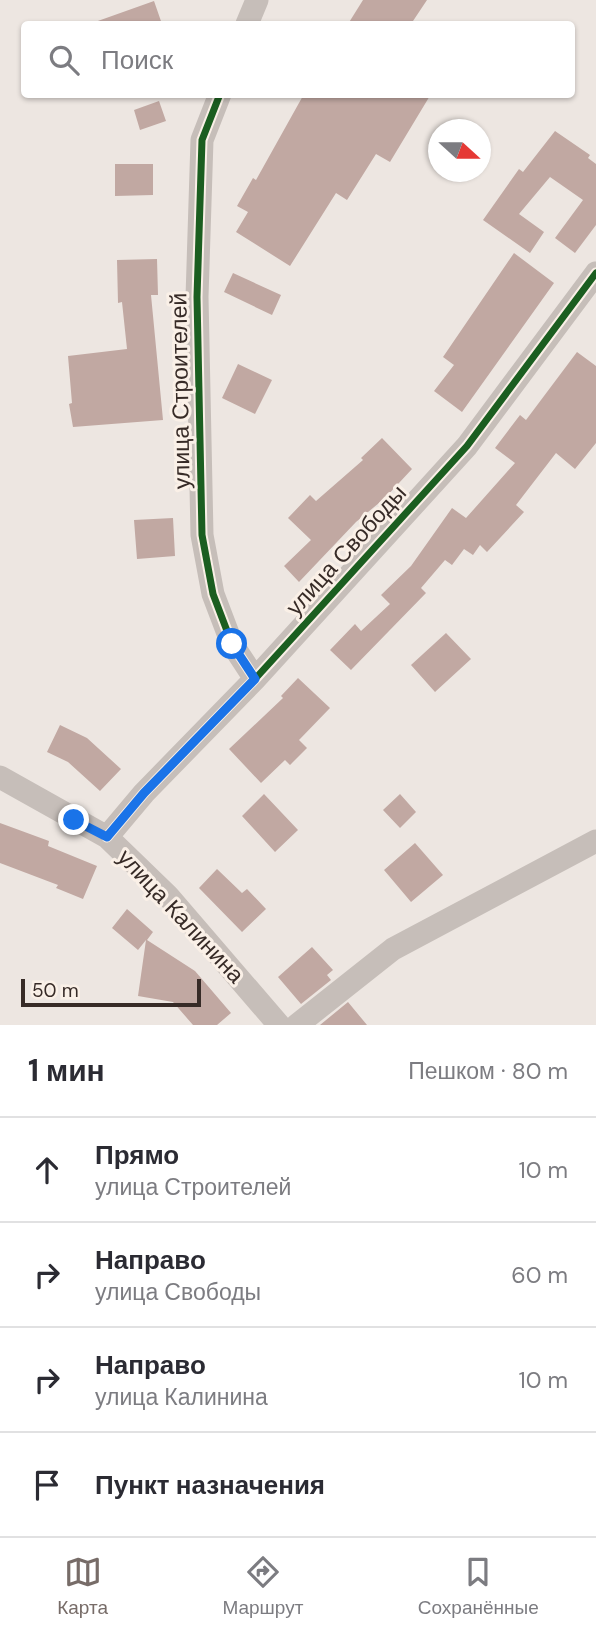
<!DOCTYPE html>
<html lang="ru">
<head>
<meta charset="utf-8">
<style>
  :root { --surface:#fff; --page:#f2f2f3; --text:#2b2b33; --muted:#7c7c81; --line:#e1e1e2; --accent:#776c68 }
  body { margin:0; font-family:"DM Sans",sans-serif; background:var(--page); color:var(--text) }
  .compass { position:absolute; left:428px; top:119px; width:63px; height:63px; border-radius:50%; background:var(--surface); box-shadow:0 2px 5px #0004; rotate:111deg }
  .scale { position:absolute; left:21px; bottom:18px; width:180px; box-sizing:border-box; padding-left:7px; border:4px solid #372b27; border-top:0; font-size:19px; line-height:24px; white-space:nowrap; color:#372b27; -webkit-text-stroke:5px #faf0e7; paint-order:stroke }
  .stop { position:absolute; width:21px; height:21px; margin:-16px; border:5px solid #1a73e8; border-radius:50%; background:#fff }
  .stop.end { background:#1a73e8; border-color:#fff; box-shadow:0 2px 7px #0008 }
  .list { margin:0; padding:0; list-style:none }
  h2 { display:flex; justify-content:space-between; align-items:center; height:91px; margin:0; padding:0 28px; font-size:30px }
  h2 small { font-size:23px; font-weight:400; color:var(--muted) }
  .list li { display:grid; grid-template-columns:46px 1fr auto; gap:21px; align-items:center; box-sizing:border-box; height:105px; padding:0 28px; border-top:2px solid var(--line) }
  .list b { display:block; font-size:26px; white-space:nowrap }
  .list p { margin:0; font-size:23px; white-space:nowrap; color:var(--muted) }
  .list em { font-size:23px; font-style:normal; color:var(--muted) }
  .icon { flex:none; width:38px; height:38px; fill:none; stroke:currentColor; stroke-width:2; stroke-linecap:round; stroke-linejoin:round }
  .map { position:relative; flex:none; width:596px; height:1025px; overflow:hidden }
  .search { position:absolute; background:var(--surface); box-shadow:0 2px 5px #0004; left:21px; right:21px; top:21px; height:77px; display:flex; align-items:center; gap:18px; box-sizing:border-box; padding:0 24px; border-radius:7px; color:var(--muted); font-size:26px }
  .sheet { height:511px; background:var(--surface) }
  nav { display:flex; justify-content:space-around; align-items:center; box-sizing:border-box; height:98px; border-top:2px solid var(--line); background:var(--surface); font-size:19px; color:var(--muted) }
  nav a { display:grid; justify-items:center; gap:4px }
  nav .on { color:var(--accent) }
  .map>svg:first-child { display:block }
</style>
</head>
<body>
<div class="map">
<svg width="596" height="1025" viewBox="0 0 596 1025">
  <rect width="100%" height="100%" fill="#ede6e1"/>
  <path fill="#c1a8a2" d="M363 0H427L411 24H348Z
    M154 1 162 24H95V22Z
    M304 94H431L390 162 376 154 347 200 336 193 290 266 236 232 248 212 237 206 253 178 256 180Z
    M159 101 166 121 140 130 134 110Z
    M555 131 590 155 588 158 596 164V225L575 253 555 238 583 200 550 177 519 214 544 232 530 253 483 220 519 169 523 172Z
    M115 164H153V195L115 196Z
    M514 253 554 283 462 412 434 391 454 365 443 357Z
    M157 259 158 295H151L163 420 73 427 69 404 72 403 68 356 127 349 122 302 118 303 117 260Z
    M233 273 281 295 272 315 224 292Z
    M577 352 596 366V443L575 469 556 453 516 505 524 512 487 552 480 545 473 555 464 549 452 565 445 560 421 588 426 593 351 670 330 650 355 624 361 631 390 604 381 595 411 566 452 508 466 518 515 463 495 448 520 415 526 420Z
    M238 364 272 380 255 414 222 398Z
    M382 438 412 469 385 498 356 522 299 582 284 566 311 540 288 518 310 495 316 501 363 460 361 458Z
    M173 518 175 556 137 559 134 520Z
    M446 633 471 659 435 692 411 665Z
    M298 678 330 708 299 740 307 748 290 765 285 760 261 783 229 749 283 698 281 696Z
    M60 725 87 738 121 769 100 791 68 762 47 752Z
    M264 794 298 830 275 852 242 816Z
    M400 794 416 812 400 828 383 810Z
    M0 823 49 841 48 846 97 866 83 899 56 888 58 885 0 863Z
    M415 843 443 875 411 902 384 870Z
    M217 869 242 893 247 889 266 909 242 932 199 888Z
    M127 909 153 932 147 940 195 971 231 1013 217 1025H193L173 1002 138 996 146 940 138 950 112 928Z
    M312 947 333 970 327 975 331 980 301 1004 278 977Z
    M348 1002 367 1025H320Z"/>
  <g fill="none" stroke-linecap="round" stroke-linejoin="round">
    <path stroke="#c6beb9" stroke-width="23" d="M247 24 257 0
      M220 94 202 140 197 297 202 535 213 594 232 644 255 679
      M0 777 107 837 168 896 279 1025
      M107 837 144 793 255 679 467 446 596 273
      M297 1025 393 949 596 841"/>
    <g stroke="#faf0e7" stroke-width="11">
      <path id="cycleway" d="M220 94 202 140 197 297 202 535 213 594 232 644 255 679
        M107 837 144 793 255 679 467 446 596 273"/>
    </g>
    <use href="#cycleway" stroke="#1b5e20" stroke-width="7"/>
  </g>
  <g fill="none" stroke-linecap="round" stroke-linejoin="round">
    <path stroke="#1a73e8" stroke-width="9" d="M74 820 107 837 144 793 255 679 232 644"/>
  </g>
  <g text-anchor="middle" stroke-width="6" stroke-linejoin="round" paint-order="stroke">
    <g font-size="23" fill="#372b27" stroke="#faf0e7">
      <text transform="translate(180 391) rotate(-91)" y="8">улица Строителей</text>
      <text transform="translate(346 550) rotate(-48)" y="8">улица Свободы</text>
      <text transform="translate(181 916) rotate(47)" y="8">улица Калинина</text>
    </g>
  </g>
</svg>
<svg class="compass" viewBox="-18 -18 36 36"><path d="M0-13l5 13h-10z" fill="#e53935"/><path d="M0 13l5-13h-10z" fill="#7c7c81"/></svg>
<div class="scale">50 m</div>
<div class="stop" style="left:232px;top:644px"></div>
<div class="stop end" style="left:74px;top:820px"></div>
<div class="search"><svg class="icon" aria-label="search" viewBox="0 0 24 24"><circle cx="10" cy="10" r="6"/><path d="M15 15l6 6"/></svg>Поиск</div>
</div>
<section class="sheet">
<h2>1 мин<small>Пешком · 80 m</small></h2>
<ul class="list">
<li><svg class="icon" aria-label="ahead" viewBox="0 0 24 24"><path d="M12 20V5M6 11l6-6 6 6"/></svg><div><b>Прямо</b><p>улица Строителей</p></div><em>10 m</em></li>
<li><svg class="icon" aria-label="right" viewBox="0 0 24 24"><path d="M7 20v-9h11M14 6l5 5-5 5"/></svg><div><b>Направо</b><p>улица Свободы</p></div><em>60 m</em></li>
<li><svg class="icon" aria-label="right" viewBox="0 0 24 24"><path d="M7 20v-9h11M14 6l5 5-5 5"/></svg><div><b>Направо</b><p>улица Калинина</p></div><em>10 m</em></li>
<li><svg class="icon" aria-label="arrive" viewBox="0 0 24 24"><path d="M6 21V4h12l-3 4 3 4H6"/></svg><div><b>Пункт назначения</b></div></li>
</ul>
</section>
<nav>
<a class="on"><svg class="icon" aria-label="map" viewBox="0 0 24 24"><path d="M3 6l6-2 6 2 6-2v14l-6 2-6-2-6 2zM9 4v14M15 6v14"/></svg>Карта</a>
<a><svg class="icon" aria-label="directions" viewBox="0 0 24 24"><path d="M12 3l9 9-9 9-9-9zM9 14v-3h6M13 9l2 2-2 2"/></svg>Маршрут</a>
<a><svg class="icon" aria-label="saved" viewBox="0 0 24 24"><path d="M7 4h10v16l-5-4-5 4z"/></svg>Сохранённые</a>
</nav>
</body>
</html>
